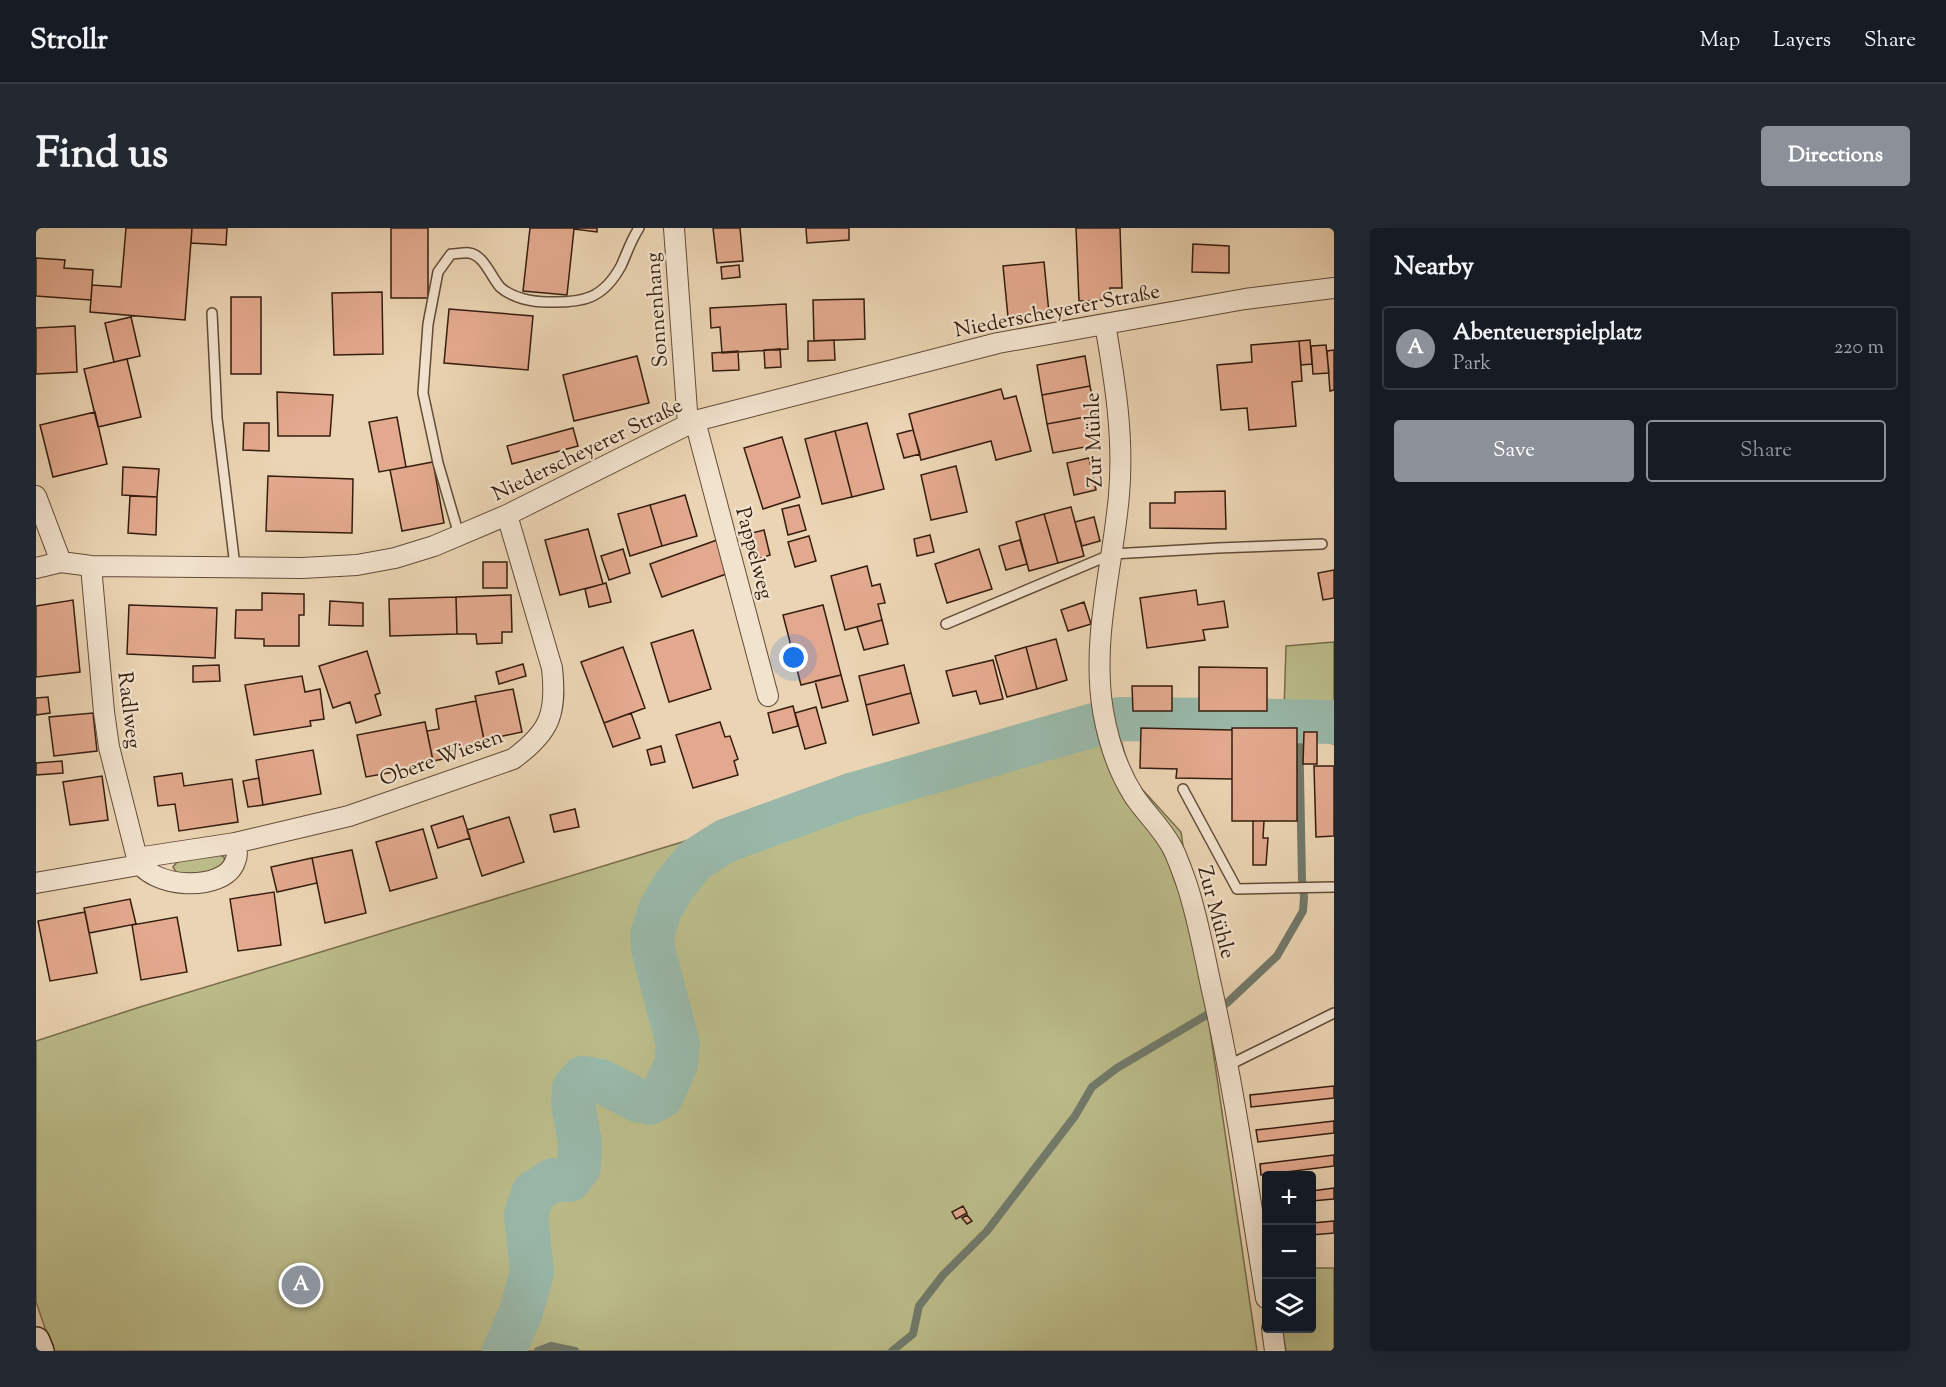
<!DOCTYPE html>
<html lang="en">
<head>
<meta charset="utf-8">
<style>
  :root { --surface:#171b24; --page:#242831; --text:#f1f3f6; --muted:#9ea1a6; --line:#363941; --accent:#8c9099 }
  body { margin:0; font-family:"Sorts Mill Goudy",serif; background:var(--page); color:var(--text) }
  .controls { position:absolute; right:18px; bottom:18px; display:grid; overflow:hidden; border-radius:6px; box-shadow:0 6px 24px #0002 }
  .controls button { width:54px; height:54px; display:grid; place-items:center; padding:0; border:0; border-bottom:2px solid var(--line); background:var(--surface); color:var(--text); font:30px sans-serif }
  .you { position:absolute; left:758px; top:430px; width:21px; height:21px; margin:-15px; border:4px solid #fff; border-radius:50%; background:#1a73e8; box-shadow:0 0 0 9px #1a73e833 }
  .badge { display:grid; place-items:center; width:39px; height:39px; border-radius:50%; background:var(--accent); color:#fff; font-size:20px; font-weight:700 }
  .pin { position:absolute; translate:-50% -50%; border:3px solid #fff; box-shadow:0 2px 6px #0006 }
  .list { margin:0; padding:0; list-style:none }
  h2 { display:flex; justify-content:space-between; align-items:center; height:78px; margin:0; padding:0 24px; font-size:26px }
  h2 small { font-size:20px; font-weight:400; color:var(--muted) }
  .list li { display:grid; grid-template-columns:39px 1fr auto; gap:18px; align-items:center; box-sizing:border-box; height:84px; margin:0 12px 12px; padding:0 12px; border:2px solid var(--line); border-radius:6px }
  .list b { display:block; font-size:22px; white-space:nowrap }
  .list p { margin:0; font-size:20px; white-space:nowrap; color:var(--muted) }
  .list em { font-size:20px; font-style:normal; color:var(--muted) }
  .actions { display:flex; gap:12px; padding:18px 24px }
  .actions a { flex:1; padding:14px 0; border:2px solid var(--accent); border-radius:6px; text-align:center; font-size:21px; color:var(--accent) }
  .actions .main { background:var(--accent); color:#fff }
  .icon { flex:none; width:33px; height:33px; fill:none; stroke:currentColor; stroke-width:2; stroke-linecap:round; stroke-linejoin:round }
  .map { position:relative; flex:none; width:1298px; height:1123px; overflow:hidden; border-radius:6px }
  header { display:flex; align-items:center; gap:36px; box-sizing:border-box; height:84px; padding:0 30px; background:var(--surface); border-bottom:2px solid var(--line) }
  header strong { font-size:28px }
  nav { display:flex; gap:33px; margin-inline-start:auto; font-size:21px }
  .intro { display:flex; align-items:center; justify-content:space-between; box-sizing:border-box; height:144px; padding:0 36px }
  h1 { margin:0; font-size:42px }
  .button { padding:15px 27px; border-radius:6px; background:var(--accent); color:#fff; font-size:21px; font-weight:700 }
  main { display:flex; gap:36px; padding:0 36px }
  aside { flex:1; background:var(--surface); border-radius:6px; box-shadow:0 6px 24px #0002 }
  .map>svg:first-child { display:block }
</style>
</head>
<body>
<header>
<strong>Strollr</strong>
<nav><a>Map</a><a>Layers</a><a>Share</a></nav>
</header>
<div class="intro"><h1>Find us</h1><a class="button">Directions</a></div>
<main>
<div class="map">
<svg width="1298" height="1123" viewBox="0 0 1298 1123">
  <rect width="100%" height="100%" fill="#ebd4b3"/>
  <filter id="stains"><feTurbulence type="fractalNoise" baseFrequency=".00333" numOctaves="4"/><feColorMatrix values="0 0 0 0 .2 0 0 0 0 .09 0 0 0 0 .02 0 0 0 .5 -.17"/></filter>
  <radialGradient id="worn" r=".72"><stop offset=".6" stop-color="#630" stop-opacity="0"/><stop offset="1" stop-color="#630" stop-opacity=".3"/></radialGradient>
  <path fill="#bbbc8a" stroke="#786c4c" stroke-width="1.5" d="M1298 414V516L1293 515 1248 483 1250 418Z
    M1078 486 1095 549 1145 604 1221 1123H17L0 1074V813L104 779 1057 489Z
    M181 626 188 629 189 636C177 646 157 648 142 647L137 639 141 634Z
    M1276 1040H1298V1123H1250L1246 1101 1276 1100Z"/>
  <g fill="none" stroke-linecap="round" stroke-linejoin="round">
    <path stroke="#717a6b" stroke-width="8" d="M502 1123 515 1118 539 1123
      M856 1123 877 1106 883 1078 907 1047 951 1003 1039 888 1056 859 1081 840 1191 775 1241 728 1267 683 1268 669 1266 652 1263 494"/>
    <path stroke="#99b8a9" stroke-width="44" d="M1199 492 1298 494
      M468 1123 485 1084 496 1044 490 987 497 965 517 952H533L543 939 544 915 537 875 538 860 547 850 565 853 601 872 614 875 626 868 640 836 642 816 617 721 616 707 624 682 637 659 658 633 689 613 815 567 1058 497 1084 491 1191 492"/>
  </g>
  <path fill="#e3a98e" stroke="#351d0e" stroke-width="1.5" d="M90 0H156L149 92 54 84 56 57 85 59Z
    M156 0H191L190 17 155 15Z
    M355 0H392V70H355Z
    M494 0H561V4L538 1 531 67 487 63Z
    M677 0H704L707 33 681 35Z
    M770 0H813V12L771 15Z
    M1040 0H1084L1086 60H1074V72L1043 73Z
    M1157 16 1193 18V45L1156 44Z
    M0 30 29 32 28 40 57 42 55 72 0 68Z
    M1008 34 1013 85 972 89 967 38Z
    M703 37 704 49 686 51 685 39Z
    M346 64 347 126 298 127 296 65Z
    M195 69H225V146H195Z
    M828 71 829 111 778 113 777 72Z
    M750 76 752 121 686 125 684 99 675 100 674 80Z
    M413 81 497 88 492 142 408 135Z
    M95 89 104 128 78 134 69 95Z
    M39 98 41 144 0 146V100Z
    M798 112 799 132 772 133V113Z
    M1274 112 1276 136 1265 137 1263 113Z
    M1263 113 1266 153 1256 154 1260 198 1213 202 1211 180 1185 182 1181 137 1216 134 1215 117Z
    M1290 117 1293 145 1277 146 1275 118Z
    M744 121 745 139 729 140 728 122Z
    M1298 122V162L1294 163 1291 123Z
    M702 123 703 142 677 143 676 125Z
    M601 128 613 175 538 193 527 147Z
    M1049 128 1054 158 1006 167 1001 137Z
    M91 131 105 189 62 199 48 141Z
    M1054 158 1060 187 1011 196 1006 167Z
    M965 161 968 171 980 168 995 223 960 232 955 213 885 232 873 186Z
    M241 164 297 167 294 208H242Z
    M59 184 71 236 17 249 4 197Z
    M1060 187 1065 216 1017 225 1011 196Z
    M361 189 370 239 343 244 333 194Z
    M208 195H233V223L207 222Z
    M831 195 848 261 816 269 799 203Z
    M537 200 542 218 476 236 471 218Z
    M877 202 884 226 868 230 861 206Z
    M799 203 816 269 786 276 769 211Z
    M746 209 764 269 727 281 708 220Z
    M1053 230 1060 262 1038 267 1031 235Z
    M397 234 408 295 366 303 354 242Z
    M920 238 931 284 895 292 885 247Z
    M87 239 123 241 121 269 86 267Z
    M232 248 317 251 316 305 230 303Z
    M1189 263 1190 301 1114 300V275H1139V264Z
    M649 267 661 308 626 318 614 277Z
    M94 268 121 269 120 307 92 305Z
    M614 277 626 318 594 328 582 286Z
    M763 277 770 302 752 307 746 281Z
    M1035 279 1048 328 1022 335 1008 286Z
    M1008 286 1022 335 993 343 980 294Z
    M1058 289 1064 313 1046 318 1039 294Z
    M552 301 567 356 524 367 509 312Z
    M728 302 734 327 719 332 712 306Z
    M894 307 898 324 881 328 878 311Z
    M773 308 780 333 759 339 752 314Z
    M681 312 693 345 626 369 614 336Z
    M984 312 991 336 970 342 963 318Z
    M587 321 594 345 573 352 565 328Z
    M943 321 956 361 911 375 899 336Z
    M447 334H471V360H447Z
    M831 338 836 358 844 356 849 375 842 376 846 392 809 402 795 348Z
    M1298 342V370L1287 372 1282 345Z
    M570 355 575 374 553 379 549 361Z
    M1160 362 1162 377 1188 373 1192 399 1167 402 1169 412 1111 420 1104 370Z
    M226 365 268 366V387H263V418H228V411L199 410 200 382H226Z
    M475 367 476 404H466V415L441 416 440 406H421L420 369Z
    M420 369 421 406 354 408 353 371Z
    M37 372 44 444 0 449V378Z
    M294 373 327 375V398L293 397Z
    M1048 374 1055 396 1032 403 1025 382Z
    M93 377 181 380 179 430 91 426Z
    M787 377 805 447 765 457 747 387Z
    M846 392 852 416 828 422 821 399Z
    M657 402 675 461 633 474 615 415Z
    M1020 411 1031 452 1001 461 990 419Z
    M587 419 609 480 568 495 545 434Z
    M990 419 1001 461 971 469 959 428Z
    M331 423 344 465 339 467 345 487 320 495 314 474 297 480 283 438Z
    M957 432 967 471 944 476 940 463 917 468 910 443Z
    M487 436 490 448 463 456 460 444Z
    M183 437 184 453 157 454V438Z
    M868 437 875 465 830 477 823 448Z
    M1163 439 1231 440V483H1163Z
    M805 447 812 473 786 480 779 453Z
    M266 448 269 464 284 461 288 491 274 493 275 498 218 507 209 457Z
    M1096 458H1136V483H1097Z
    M477 461 486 504 448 512 439 468Z
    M875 465 883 495 837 507 830 477Z
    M12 469 14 485 0 487V470Z
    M440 473 449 516 410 524 412 530 397 533 391 503 403 501 400 481Z
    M757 478 762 498 737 505 732 485Z
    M780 479 790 515 769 521 759 485Z
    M57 485 61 523 18 528 13 489Z
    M595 485 604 510 577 519 568 495Z
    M389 494 397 533 380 536V540L330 549 321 507Z
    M684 494 689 509 694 508 702 531 698 533 702 547 657 560 640 507Z
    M1105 500 1196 502V551L1140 550 1141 541 1104 540Z
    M1196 500H1261V593H1196Z
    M1268 504H1281V536H1267Z
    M625 518 629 534 615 537 611 522Z
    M277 522 285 566 227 577 220 532Z
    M26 533 27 545 0 547V535Z
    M1278 538H1298V608L1280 609Z
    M146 545 148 558 196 551 202 594 143 603 139 576 122 578 118 549Z
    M66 548 72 592 34 597 27 554Z
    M223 550 227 577 212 579 207 553Z
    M539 581 543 599 518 604 514 587Z
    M427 588 434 610 402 620 395 598Z
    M473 589 488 634 446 648 431 602Z
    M1217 593H1228L1227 610H1232L1230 637H1217Z
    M387 601 401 650 354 663 340 614Z
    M316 622 330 685 289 695 276 630Z
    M276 630 281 655 241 664 235 639Z
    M238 664 245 717 202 723 194 671Z
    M94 671 100 696 53 705 48 680Z
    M49 684 61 745 14 753 2 693Z
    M141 689 151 744 105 752 96 697Z
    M1298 858V870L1215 879 1214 867Z
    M1298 893V905L1222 914 1220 902Z
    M1298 927V938L1225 947 1224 936Z
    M1298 960V971L1276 973V963Z
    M927 978 931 985 920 991 916 984Z
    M931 987 936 993 931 996 926 990Z
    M1298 993V1005L1276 1007V995Z"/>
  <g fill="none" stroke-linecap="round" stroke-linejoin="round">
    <g stroke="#624b37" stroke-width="12">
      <path id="service" d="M176 85 181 190 199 338
        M423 307 402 235 387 165 392 96 402 44 415 26C421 26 428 24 433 25 448 27 455 49 464 59 476 70 496 74 512 74 547 75 567 71 585 38 591 25 595 12 603 0
        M910 396 1076 326 1182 320 1286 316
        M1147 561 1201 661 1298 659
        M1191 838 1298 785"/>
    </g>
    <g stroke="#624b37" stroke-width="22">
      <path id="minor" d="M638 0 652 197
        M1069 96C1079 153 1088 209 1083 267 1077 338 1055 410 1067 483 1072 512 1082 543 1098 568 1110 586 1127 601 1137 621 1142 631 1146 643 1150 654 1162 689 1168 726 1176 762 1199 864 1213 967 1230 1070
        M659 193 732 468
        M0 268 25 334
        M55 338 68 484 73 519 101 630
        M0 340 25 334 55 338 266 340 321 337 359 330 398 318 471 287 659 193 962 115 1209 71 1298 60
        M199 615 313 588 477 531C514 504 521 486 516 440L471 287
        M199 615C201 621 202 628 199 634 188 665 113 661 101 630Z
        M0 655 103 637
        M1236 1100 1239 1123"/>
    </g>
    <g stroke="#351d0e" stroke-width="30">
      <path id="secondary" d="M0 1113 4 1123"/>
    </g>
    <use href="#service" stroke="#f2e3ce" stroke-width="9"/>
    <use href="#minor" stroke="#f2e3ce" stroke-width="20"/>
    <use href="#secondary" stroke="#f2e3ce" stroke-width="27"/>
  </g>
  <g text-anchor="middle" stroke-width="4.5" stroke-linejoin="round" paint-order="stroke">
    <g font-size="21" fill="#351d0e" stroke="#f2e3ce">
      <text transform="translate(620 82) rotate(-94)" y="7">Sonnenhang</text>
      <text transform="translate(1021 82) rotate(-11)" y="7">Niederscheyerer Straße</text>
      <text transform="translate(1057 212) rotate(-92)" y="7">Zur Mühle</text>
      <text transform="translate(551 221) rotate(-26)" y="7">Niederscheyerer Straße</text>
      <text transform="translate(719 325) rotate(75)" y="7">Pappelweg</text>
      <text transform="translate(94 482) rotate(83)" y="7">Radlweg</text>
      <text transform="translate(405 529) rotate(-20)" y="7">Obere Wiesen</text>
      <text transform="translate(1181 684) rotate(75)" y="7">Zur Mühle</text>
    </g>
  </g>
  <rect width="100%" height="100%" filter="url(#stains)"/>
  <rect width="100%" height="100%" fill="url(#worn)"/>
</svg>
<div class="controls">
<button>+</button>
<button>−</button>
<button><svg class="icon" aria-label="layers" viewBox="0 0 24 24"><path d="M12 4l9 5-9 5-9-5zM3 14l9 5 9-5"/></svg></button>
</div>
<div class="you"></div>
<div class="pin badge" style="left:265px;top:1057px">A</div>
</div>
<aside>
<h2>Nearby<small></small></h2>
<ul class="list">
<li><span class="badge">A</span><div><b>Abenteuerspielplatz</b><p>Park</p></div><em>220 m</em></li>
</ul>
<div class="actions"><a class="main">Save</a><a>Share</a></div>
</aside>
</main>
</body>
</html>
